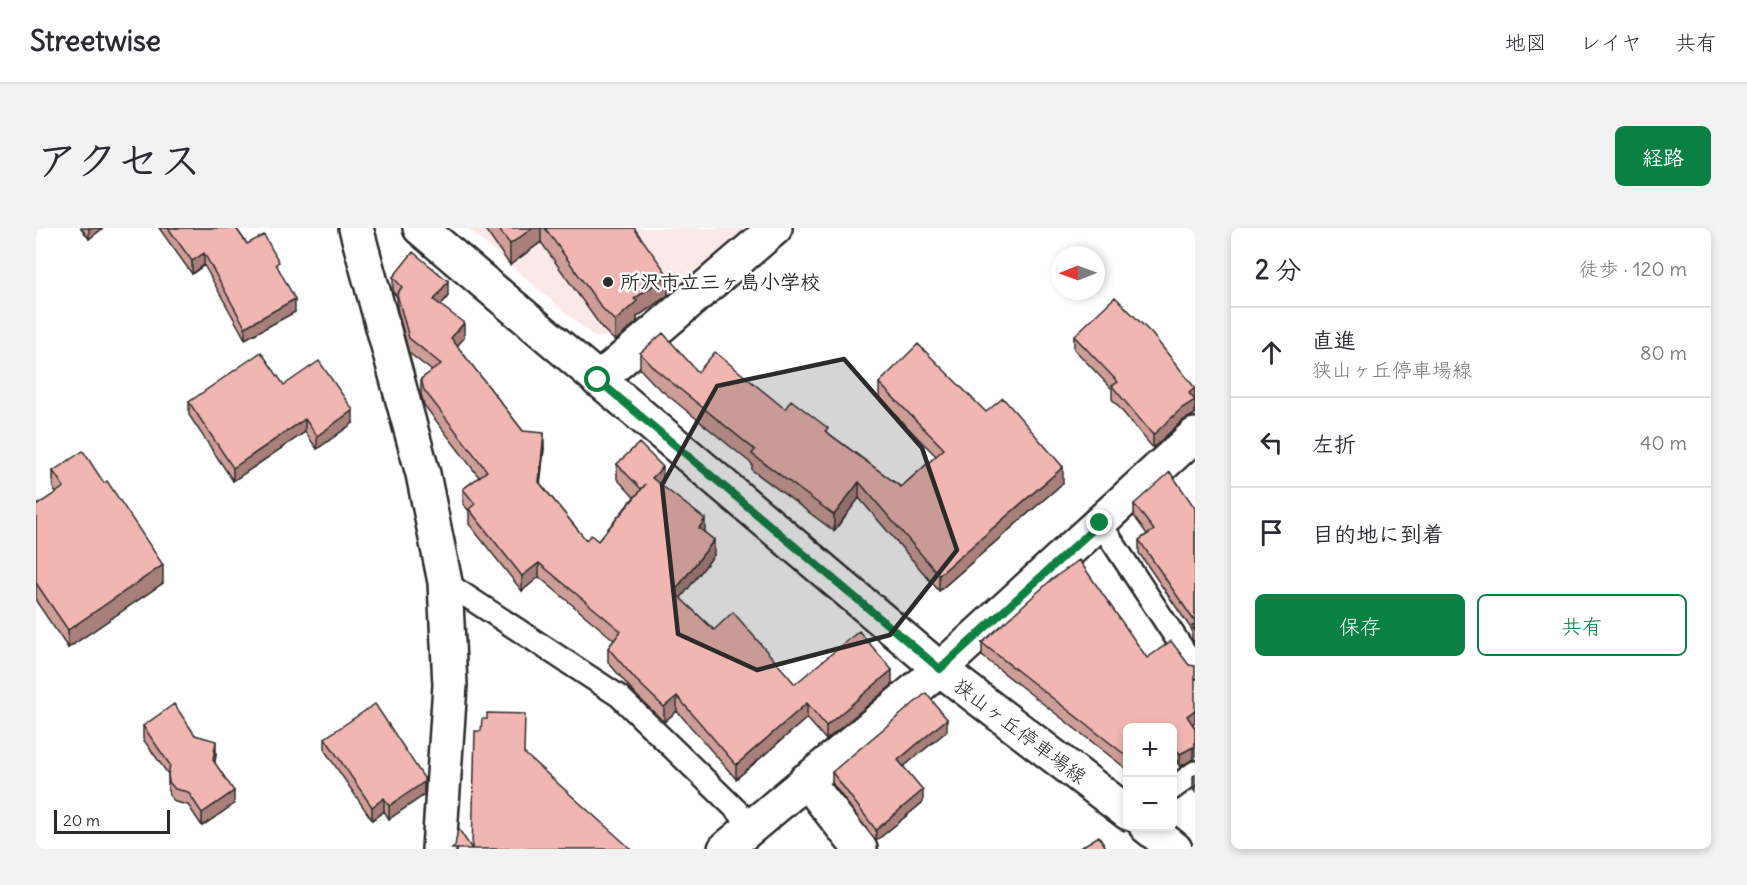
<!DOCTYPE html>
<html lang="ja">
<head>
<meta charset="utf-8">
<style>
  :root { --surface:#fff; --page:#f2f2f3; --text:#2b2b33; --muted:#7c7c81; --line:#e1e1e2; --accent:#0b8043 }
  body { margin:0; font-family:Delius,"Klee One",sans-serif; background:var(--page); color:var(--text) }
  .controls { position:absolute; right:18px; bottom:18px; display:grid; overflow:hidden; border-radius:9px; box-shadow:0 3px 9px #0003 }
  .controls button { width:54px; height:54px; display:grid; place-items:center; padding:0; border:0; border-bottom:2px solid var(--line); background:var(--surface); color:var(--text); font:30px sans-serif }
  .compass { position:absolute; left:1015px; top:18px; width:54px; height:54px; border-radius:50%; background:var(--surface); box-shadow:0 3px 9px #0003; rotate:269deg }
  .scale { position:absolute; left:18px; bottom:15px; width:116px; box-sizing:border-box; padding-left:6px; border:3px solid #2b2b2b; border-top:0; font-size:16px; line-height:21px; white-space:nowrap; color:#2b2b2b; -webkit-text-stroke:4px #fff; paint-order:stroke }
  .stop { position:absolute; width:18px; height:18px; margin:-14px; border:4px solid #0b8043; border-radius:50%; background:#fff }
  .stop.end { background:#0b8043; border-color:#fff; box-shadow:0 2px 6px #0008 }
  .list { margin:0; padding:0; list-style:none }
  h2 { display:flex; justify-content:space-between; align-items:center; height:78px; margin:0; padding:0 24px; font-size:26px }
  h2 small { font-size:20px; font-weight:400; color:var(--muted) }
  .list li { display:grid; grid-template-columns:39px 1fr auto; gap:18px; align-items:center; box-sizing:border-box; height:90px; padding:0 24px; border-top:2px solid var(--line) }
  .list b { display:block; font-size:22px; white-space:nowrap }
  .list p { margin:0; font-size:20px; white-space:nowrap; color:var(--muted) }
  .list em { font-size:20px; font-style:normal; color:var(--muted) }
  .actions { display:flex; gap:12px; padding:18px 24px }
  .actions a { flex:1; padding:14px 0; border:2px solid var(--accent); border-radius:9px; text-align:center; font-size:21px; color:var(--accent) }
  .actions .main { background:var(--accent); color:#fff }
  .icon { flex:none; width:33px; height:33px; fill:none; stroke:currentColor; stroke-width:2; stroke-linecap:round; stroke-linejoin:round }
  .map { position:relative; flex:none; width:1159px; height:621px; overflow:hidden; border-radius:9px }
  header { display:flex; align-items:center; gap:36px; box-sizing:border-box; height:84px; padding:0 30px; background:var(--surface); border-bottom:2px solid var(--line) }
  header strong { font-size:28px }
  nav { display:flex; gap:33px; margin-inline-start:auto; font-size:21px }
  .intro { display:flex; align-items:center; justify-content:space-between; box-sizing:border-box; height:144px; padding:0 36px }
  h1 { margin:0; font-size:42px }
  .button { padding:15px 27px; border-radius:9px; background:var(--accent); color:#fff; font-size:21px; font-weight:700 }
  main { display:flex; gap:36px; padding:0 36px }
  aside { flex:1; background:var(--surface); border-radius:9px; box-shadow:0 3px 9px #0003 }
  .map>svg:first-child { display:block }
</style>
</head>
<body>
<header>
<strong>Streetwise</strong>
<nav><a>地図</a><a>レイヤ</a><a>共有</a></nav>
</header>
<div class="intro"><h1>アクセス</h1><a class="button">経路</a></div>
<main>
<div class="map">
<svg width="1159" height="621" viewBox="0 0 1159 621">
  <rect width="100%" height="100%" fill="#fff"/>
  <filter id="ink" filterUnits="userSpaceOnUse"><feTurbulence type="fractalNoise" baseFrequency=".0167" numOctaves="2"/><feDisplacementMap in="SourceGraphic" scale="12" xChannelSelector="R" yChannelSelector="G"/><feConvolveMatrix kernelMatrix="1 2 1 2 8 2 1 2 1" color-interpolation-filters="sRGB"/></filter>
  <g filter="url(#ink)">
    <path fill="#fbe9e8" d="M431 0H714L585 108 558 109Z"/>
    <g fill="none" stroke-linecap="round" stroke-linejoin="round">
      <g stroke="#2b2b2b" stroke-width="26">
        <path id="service" d="M1064 295 1159 439
          M409 354 583 468 716 597
          M1136 561 1159 544"/>
      </g>
      <g stroke="#2b2b2b" stroke-width="38">
        <path id="minor" d="M320 0 387 246 409 354 414 457 403 621
          M562 152 739 0
          M770 552 824 621
          M689 621 904 441 1159 207"/>
      </g>
      <g stroke="#2b2b2b" stroke-width="38">
        <path id="secondary" d="M384 0 904 441 1092 585
          M1110 598 1139 621"/>
      </g>
      <use href="#service" stroke="#fff" stroke-width="21"/>
      <use href="#minor" stroke="#fff" stroke-width="33"/>
      <use href="#secondary" stroke="#fff" stroke-width="33"/>
    </g>
    <path fill="#cf9d98" stroke="#2b2b2b" stroke-width="1.5" d="M45 0H67L53 11Z
      M123 0H200L211 16 243 42 259 84 209 111 168 37 156 46Z
      M448 0H598L632 67 601 89V94L579 113 566 100 505 14 474 37Z
      M357 49 412 68 405 77 428 110 421 118 487 203 508 220 504 255 550 312 562 313 598 269 581 251V236L627 254 624 256 669 305 678 327 644 370 678 402 759 456 856 457 790 512 771 490 700 551 641 483 628 494 600 467 572 434V420L578 412 503 349 486 363 433 296V283L427 276V261L443 249 388 177 385 166V151L396 143 373 125 361 80V69L357 64Z
      M1038 108 1159 160V186L1146 193 1117 220 1076 171V161L1038 121Z
      M604 125 662 144 749 181 792 205 865 259 900 228 843 171V155L950 184 1027 255 903 363 823 270 798 303 716 242V236L619 157 604 141Z
      M153 174 317 195 281 221 269 204 197 253 153 187Z
      M17 243 127 355 32 420 0 373V278L20 265 17 260Z
      M1098 276 1159 280V416L1156 411V402L1103 325V312L1111 306 1098 288Z
      M946 415 1111 430 1153 437 1157 496 1159 500V532L1157 531 1144 539 1141 534 1137 537V500H1092V542L946 428Z
      M107 498 159 507 180 526 179 535 198 576 166 598 152 577 139 574 133 567 132 559V546L107 511Z
      M911 503 867 539 887 574 840 613 796 555V544Z
      M289 510 388 567 353 591 348 583 336 592 289 523Z
      M1159 547V564L1157 561V548Z"/>
    <path fill="#a97f7c" stroke="#2b2b2b" stroke-width="1.5" d="M53 0H67L53 11Z
      M497 0H505V14L474 37V16Z
      M168 25V37L156 46V33Z
      M632 47V67L601 89V94L579 113V93L598 71Z
      M412 53V68L398 86V72Z
      M259 71V84L209 111V99Z
      M428 95V110L415 125V110Z
      M1159 160V186L1146 193 1117 220V207L1153 165Z
      M317 182V195L281 221V208Z
      M269 191V204L197 253V240Z
      M508 205V220L503 268V254Z
      M627 239V254L616 264V250Z
      M1027 239V255L903 363V347Z
      M823 254V270L798 303V287Z
      M669 291V306L663 300Z
      M678 312V327L638 379V364Z
      M503 335V349L486 363V348Z
      M127 337V355L32 420V402Z
      M856 442V457L790 512V498Z
      M641 468V483L628 494V479Z
      M771 475V490L700 551V537Z
      M1159 482V494L1151 500V488Z
      M911 491V503L862 543V532Z
      M180 513V526L177 545V532Z
      M1157 519V531L1144 539V526Z
      M1141 522V534L1137 537V525Z
      M388 550V567L353 591V578Z
      M887 562V574L840 613V602Z
      M198 563V576L166 598V585Z
      M348 570V583L336 592V579Z"/>
    <path fill="#f1b6b1" stroke="#2b2b2b" stroke-width="1.5" d="M132 0H200L211 16 228 7 243 34 240 36 259 71 209 99 168 25 156 33Z
      M462 0H497L474 16Z
      M509 0H598L632 47 598 71 601 73 579 93 566 80Z
      M377 24 412 53 398 72 428 95 415 110 487 203 508 205 503 254 550 312 555 307 562 313 610 256 605 261 581 236 603 215 627 239 616 250 669 291 663 300 678 312 638 364 678 402 697 384 759 456 823 403 856 442 790 498 771 475 700 537 641 468 628 479 600 452 572 420 585 403 503 335 486 348 433 281 439 276 427 261 451 243 388 162 385 151 405 136 373 110 361 66 366 59 357 49Z
      M1079 69 1116 106 1159 160 1153 165 1159 172 1146 180 1117 207 1076 158 1082 154 1038 108Z
      M627 105 662 144 679 124 749 181 755 172 792 200 789 203 865 259 908 221 843 155 882 116 950 184 967 170 1027 239 903 347 823 254 798 287 716 226 719 222 619 141 604 125Z
      M225 124 248 157 283 133 317 182 281 208 269 191 197 240 153 174Z
      M47 223 68 255 71 253 127 337 32 402 0 355V278L28 259 17 243Z
      M1134 244 1159 280V394L1103 312 1118 302 1098 276Z
      M1043 332 1111 430 1135 413 1153 437 1159 438V482L1151 488 1159 500V519H1157L1144 526 1141 522 1137 525V500H1092V529L946 415 1015 352Z
      M1159 396V403L1156 398Z
      M890 465 911 491 862 532 887 562 840 602 796 544Z
      M138 476 159 507 180 513 177 532 198 563 166 585 152 564 139 561 133 554 132 546 134 537 107 498Z
      M339 476 388 550V554L353 578 348 570 336 579 289 510Z
      M451 485 489 486 488 525 595 621H436L439 503H445L446 491H451Z
      M422 600 436 621H416L419 618Z
      M1063 608 1071 621H1042Z"/>
  </g>
  <g fill="none" stroke-linecap="round" stroke-linejoin="round" filter="url(#ink)">
    <path stroke="#0b8043" stroke-width="8" d="M562 152 904 441 1064 295"/>
  </g>
  <path fill="#2b2b2b" fill-opacity="0.2" stroke="#2b2b2b" stroke-width="4.5" stroke-linejoin="round" d="M808 131 886 220 921 322 854 407 721 442 642 406 626 257 681 158Z"/>
  <circle fill="#2b2b2b" stroke="#fff" stroke-width="2" cx="572" cy="54" r="6"/>
  <g text-anchor="middle" stroke-width="5" stroke-linejoin="round" paint-order="stroke">
    <g font-size="20" font-weight="bold" fill="#2b2b2b" stroke="#fff" text-anchor="start">
      <text x="584" y="61">所沢市立三ヶ島小学校</text>
    </g>
    <g font-size="20" fill="#2b2b2b" stroke="#fff">
      <text transform="translate(984 503) rotate(37)" y="7">狭山ヶ丘停車場線</text>
    </g>
  </g>
</svg>
<div class="controls">
<button>+</button>
<button>−</button>
</div>
<svg class="compass" viewBox="-18 -18 36 36"><path d="M0-13l5 13h-10z" fill="#e53935"/><path d="M0 13l5-13h-10z" fill="#7c7c81"/></svg>
<div class="scale">20 m</div>
<div class="stop" style="left:562px;top:152px"></div>
<div class="stop end" style="left:1064px;top:295px"></div>
</div>
<aside>
<h2>2 分<small>徒歩 · 120 m</small></h2>
<ul class="list">
<li><svg class="icon" aria-label="ahead" viewBox="0 0 24 24"><path d="M12 20V5M6 11l6-6 6 6"/></svg><div><b>直進</b><p>狭山ヶ丘停車場線</p></div><em>80 m</em></li>
<li><svg class="icon" aria-label="left" viewBox="0 0 24 24"><path d="M17 20v-9H6M10 6l-5 5 5 5"/></svg><div><b>左折</b></div><em>40 m</em></li>
<li><svg class="icon" aria-label="arrive" viewBox="0 0 24 24"><path d="M6 21V4h12l-3 4 3 4H6"/></svg><div><b>目的地に到着</b></div></li>
</ul>
<div class="actions"><a class="main">保存</a><a>共有</a></div>
</aside>
</main>
</body>
</html>
